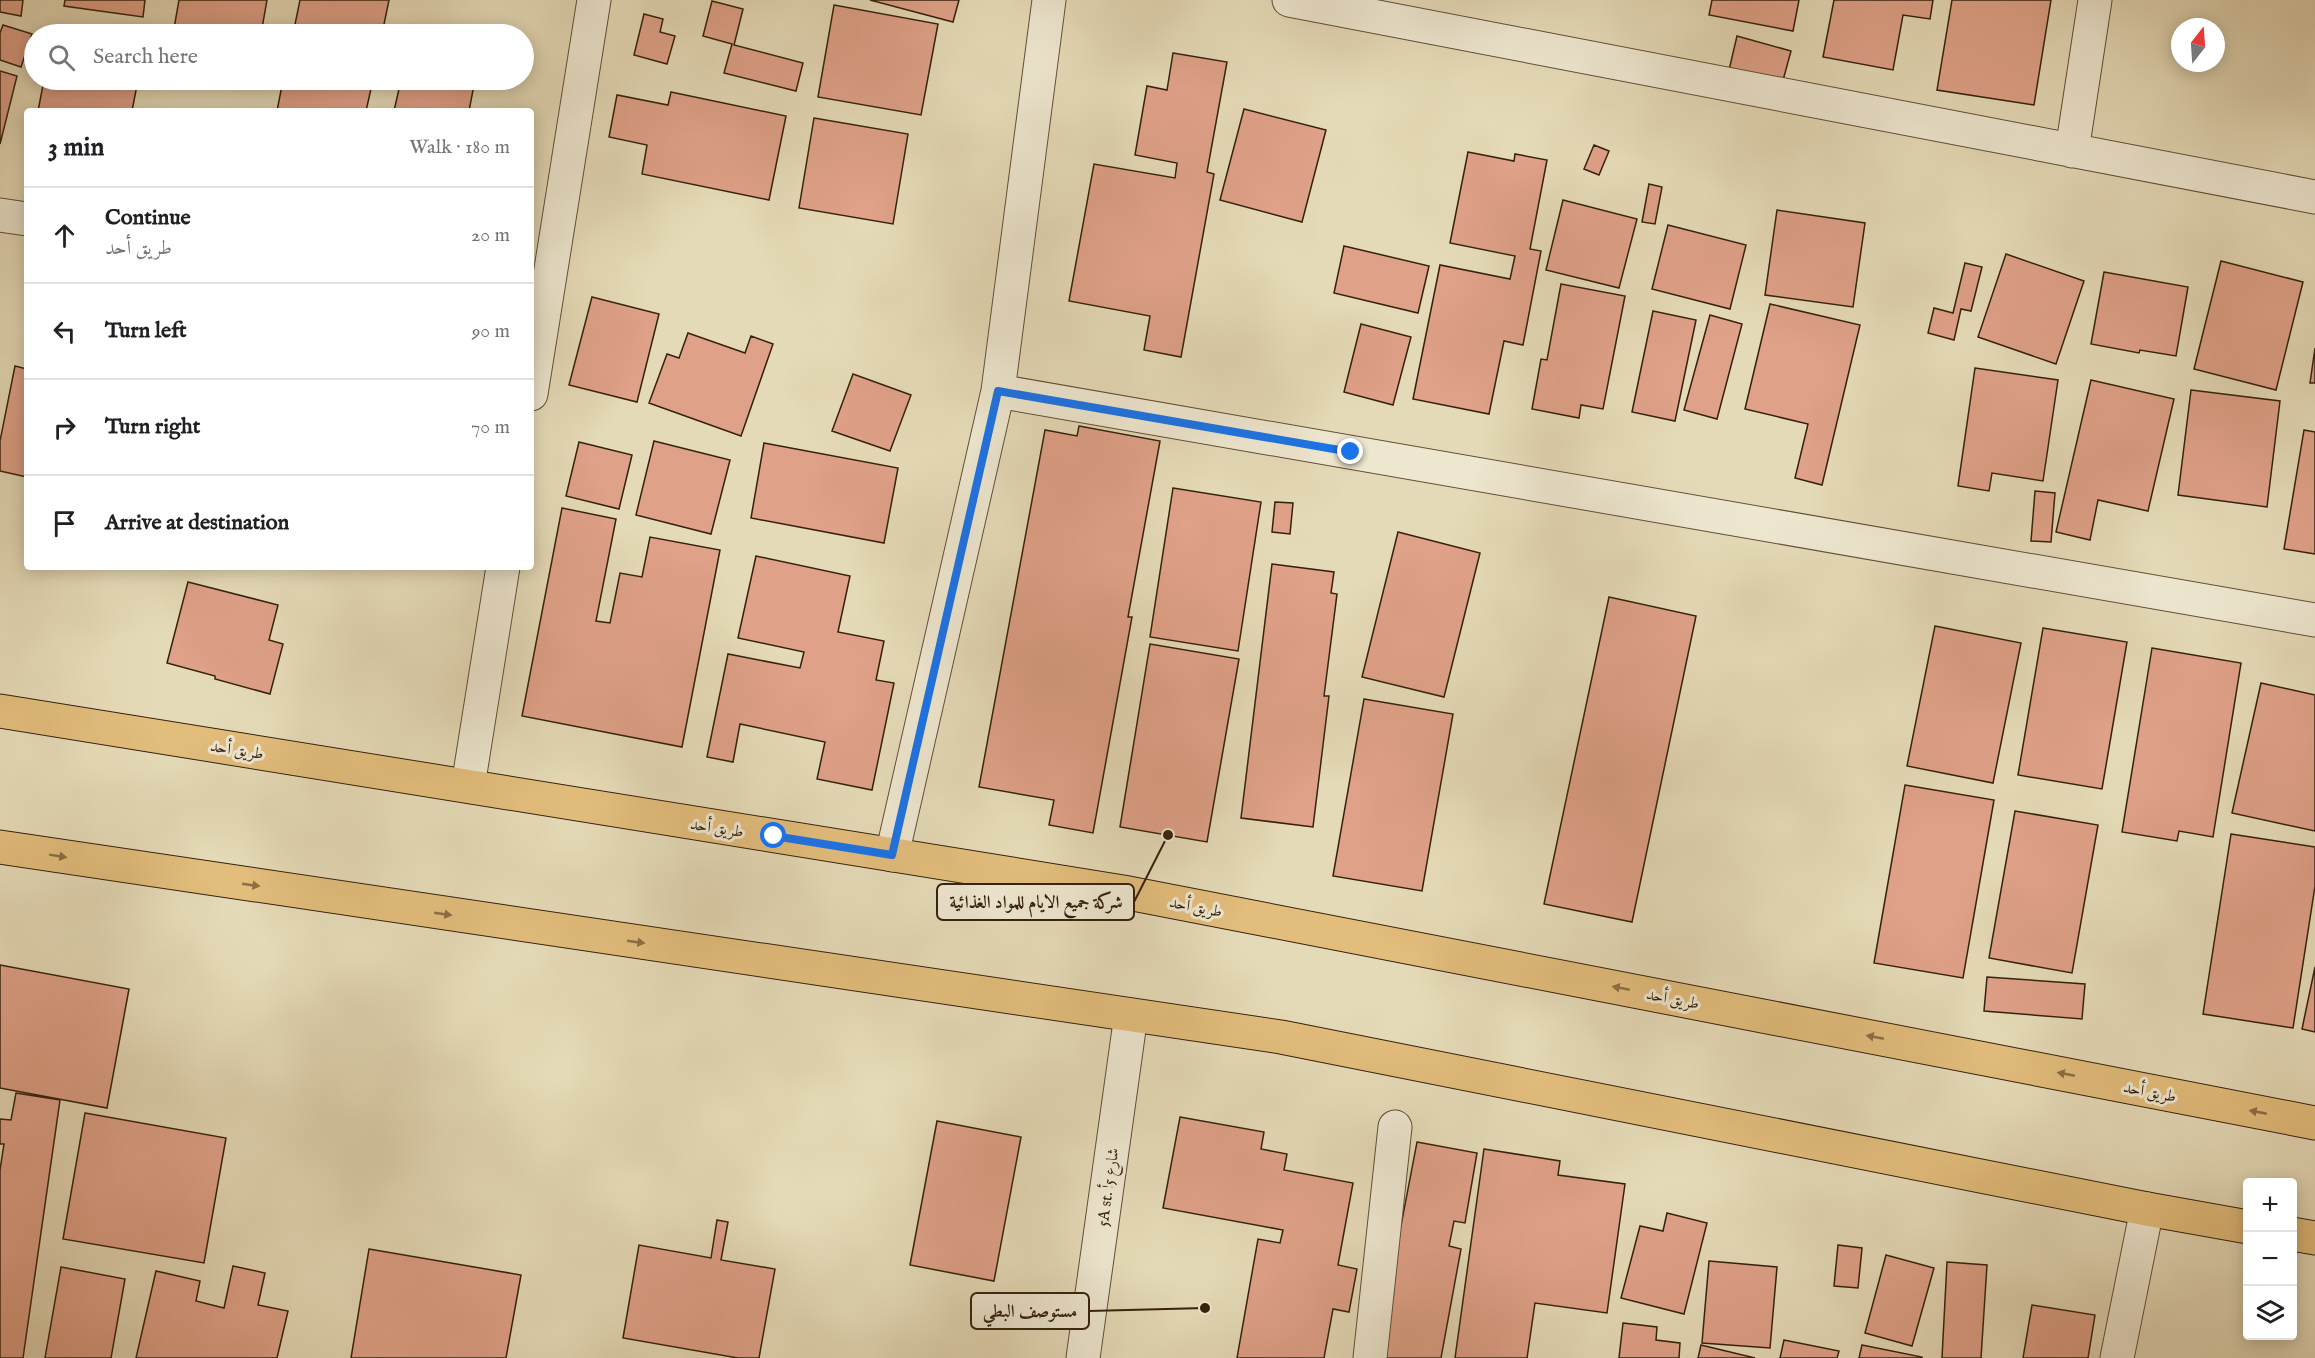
<!DOCTYPE html>
<html lang="en">
<head>
<meta charset="utf-8">
<style>
  :root { --surface:#fff; --page:#f6f6f6; --text:#202124; --muted:#757577; --line:#e0e0e0 }
  body { margin:0; font-family:"IM FELL English",Amiri,serif; background:var(--page); color:var(--text) }
  .controls { position:absolute; right:18px; bottom:18px; display:grid; overflow:hidden; border-radius:6px; box-shadow:0 3px 15px #0003 }
  .controls button { width:54px; height:54px; display:grid; place-items:center; padding:0; border:0; border-bottom:2px solid var(--line); background:var(--surface); color:var(--text); font:30px sans-serif }
  .compass { position:absolute; left:2171px; top:18px; width:54px; height:54px; border-radius:50%; background:var(--surface); box-shadow:0 3px 15px #0003; rotate:17deg }
  .stop { position:absolute; width:18px; height:18px; margin:-14px; border:4px solid #1a73e8; border-radius:50%; background:#fff }
  .stop.end { background:#1a73e8; border-color:#fff; box-shadow:0 2px 6px #0008 }
  .list { margin:0; padding:0; list-style:none }
  h2 { display:flex; justify-content:space-between; align-items:center; height:78px; margin:0; padding:0 24px; font-size:26px }
  h2 small { font-size:20px; font-weight:400; color:var(--muted) }
  .list li { display:grid; grid-template-columns:39px 1fr auto; gap:18px; align-items:center; box-sizing:border-box; height:96px; padding:0 24px; border-top:2px solid var(--line) }
  .list b { display:block; font-size:22px; white-space:nowrap }
  .list p { margin:0; font-size:20px; white-space:nowrap; color:var(--muted) }
  .list em { font-size:20px; font-style:normal; color:var(--muted) }
  .icon { flex:none; width:33px; height:33px; fill:none; stroke:currentColor; stroke-width:2; stroke-linecap:round; stroke-linejoin:round }
  .map { position:relative; flex:none; width:2315px; height:1358px; overflow:hidden }
  .search { position:absolute; background:var(--surface); box-shadow:0 3px 15px #0003; left:24px; top:24px; width:510px; height:66px; display:flex; align-items:center; gap:15px; box-sizing:border-box; padding:0 21px; border-radius:33px; color:var(--muted); font-size:22px }
  .panel { position:absolute; background:var(--surface); box-shadow:0 3px 15px #0003; left:24px; top:108px; width:510px; height:462px; border-radius:6px }
  .map>svg:first-child { display:block }
</style>
</head>
<body>
<div class="map">
<svg width="2315" height="1358" viewBox="0 0 2315 1358">
  <rect width="100%" height="100%" fill="#e5dab7"/>
  <filter id="stains"><feTurbulence type="fractalNoise" baseFrequency=".00333" numOctaves="4"/><feColorMatrix values="0 0 0 0 .2 0 0 0 0 .09 0 0 0 0 .02 0 0 0 .5 -.17"/></filter>
  <radialGradient id="worn" r=".72"><stop offset=".6" stop-color="#630" stop-opacity="0"/><stop offset="1" stop-color="#630" stop-opacity=".3"/></radialGradient>
  <path fill="#dfa188" stroke="#35210c" stroke-width="1.5" d="M0 0H23L21 16 0 12Z
    M65 0H145L143 17 64 6Z
    M179 0H267L261 34H173Z
    M300 0H389L382 34H293Z
    M870 0H959L953 22Z
    M1712 0H1799L1793 31 1709 15Z
    M1834 0H1933L1930 19 1903 15 1893 70 1823 57Z
    M1952 0H2051L2034 105 1937 90Z
    M712 1 743 9 734 45 803 63 796 91 724 73 732 44 703 36Z
    M834 5 938 24 921 115 818 97Z
    M644 14 663 19 660 32 675 36 667 64 634 55Z
    M3 25 32 34 21 67 0 60V33Z
    M1737 36 1791 51 1782 84 1729 70Z
    M1173 53 1227 62 1207 172 1214 174 1181 357 1144 350 1150 316 1069 301 1094 164 1175 178 1177 163 1135 155 1147 86 1167 90Z
    M0 71 17 76 0 144Z
    M44 80H138L132 111H38Z
    M283 80H373L366 111H277Z
    M401 80H475L469 111H394Z
    M671 92 786 116 769 200 642 174 647 145 609 137 617 95 668 105Z
    M1244 109 1326 130 1302 222 1220 200Z
    M814 118 908 134 893 224 799 208Z
    M1594 145 1609 151 1599 175 1584 169Z
    M1468 152 1514 161 1515 154 1547 160 1530 249 1541 251 1523 345 1504 341 1489 414 1413 399 1440 265 1510 279 1515 256 1450 243Z
    M1649 184 1662 187 1655 224 1642 222Z
    M1563 200 1637 219 1619 288 1546 270Z
    M1777 210 1865 223 1853 307 1765 295Z
    M1668 225 1746 245 1730 309 1652 289Z
    M1344 246 1429 266 1418 313 1334 293Z
    M2006 254 2084 281 2056 364 1978 337Z
    M2221 261 2303 282 2276 390 2194 369Z
    M1965 263 1982 267 1971 311 1961 309 1954 340 1928 333 1934 308 1953 313Z
    M2104 272 2188 287 2176 356 2140 350 2139 353 2091 344Z
    M1561 284 1625 296 1603 409 1581 405 1579 418 1532 409 1541 359 1547 360Z
    M592 297 659 314 637 402 569 385Z
    M1770 304 1860 325 1822 485 1795 478 1808 424 1745 409Z
    M1653 311 1696 320 1675 421 1632 412Z
    M1710 315 1742 324 1717 419 1684 410Z
    M1361 324 1411 337 1393 405 1344 392Z
    M688 333 745 353 751 336 773 344 741 436 649 403 667 354 679 358Z
    M2315 348V383H2310Z
    M15 366 27 369V477L0 471V441Z
    M1975 368 2058 380 2043 481 1992 473 1989 491 1958 486Z
    M853 374 911 395 890 451 832 431Z
    M2091 380 2174 399 2148 511 2098 500 2090 540 2056 532Z
    M2191 390 2280 401 2267 507 2178 495Z
    M1079 426 1160 441 1128 617H1132L1093 833 1049 825 1054 800 979 787 1045 430 1077 436Z
    M2304 430 2315 432V554L2284 549Z
    M654 441 730 460 711 534 636 515Z
    M579 442 632 455 619 509 566 496Z
    M764 443 898 468 884 543 751 518Z
    M1173 488 1261 502 1238 651 1150 637Z
    M2035 491 2055 493 2051 542 2031 541Z
    M1275 502 1293 503 1290 534 1272 532Z
    M562 508 616 519 596 621 610 623 620 573 642 577 650 537 720 550 682 747 522 716Z
    M1398 532 1480 553 1444 697 1362 677Z
    M756 556 850 576 838 632 884 641 876 680 894 683 872 790 817 779 825 742 740 724 733 762 707 757 728 654 800 668 804 652 738 638Z
    M1272 564 1334 572 1331 593 1337 594 1324 696H1329L1313 827 1241 818Z
    M188 582 278 605 269 640 283 644 270 694 215 679V676L167 663Z
    M1609 597 1696 616 1632 922 1544 904Z
    M1935 626 2021 643 1993 783 1907 766Z
    M2043 628 2127 642 2102 789 2018 775Z
    M1150 644 1239 659 1207 842 1120 827Z
    M2152 648 2241 663 2213 837 2179 831 2177 841 2122 832Z
    M2261 683 2315 695V831L2232 813Z
    M1364 699 1453 714 1422 891 1333 876Z
    M1905 785 1994 800 1963 978 1874 963Z
    M2015 811 2098 825 2072 973 1989 958Z
    M2231 834 2315 847V886L2293 1028 2203 1014Z
    M0 965 129 989 107 1108 0 1088Z
    M2315 967V1032L2302 1029Z
    M1987 977 2085 984 2082 1019 1984 1011Z
    M16 1093 60 1100 23 1358H0V1170L4 1144H0V1119L11 1120Z
    M85 1113 226 1138 204 1263 63 1239Z
    M1180 1117 1264 1132 1261 1149 1287 1154 1284 1170 1353 1183 1338 1265 1357 1269 1349 1312 1333 1309 1324 1358H1237L1258 1239 1280 1243 1283 1230 1163 1208Z
    M937 1121 1021 1137 994 1281 910 1265Z
    M1417 1142 1477 1153 1465 1223 1454 1221 1449 1246 1461 1249 1441 1358H1387L1376 1356Z
    M1484 1149 1560 1161 1558 1175 1625 1184 1607 1313 1535 1303 1527 1358H1455Z
    M1667 1213 1707 1223 1684 1314 1621 1298 1640 1226 1663 1231Z
    M717 1220 728 1222 721 1260 775 1269 759 1358H738L623 1338 639 1245 711 1258Z
    M1838 1245 1862 1248 1858 1288 1834 1286Z
    M369 1249 521 1275 506 1358H351Z
    M1886 1255 1934 1268 1912 1346 1865 1333Z
    M1709 1261 1777 1267 1770 1348 1702 1343Z
    M1947 1262 1987 1265 1981 1358H1942Z
    M233 1266 265 1273 258 1305 288 1311 277 1358H136L156 1271 200 1281 196 1301 224 1308Z
    M61 1267 125 1279 111 1358H45Z
    M2032 1305 2095 1315 2088 1358H2023Z
    M1623 1323 1657 1327 1656 1340 1680 1343 1679 1358H1619Z
    M1784 1340 1839 1351 1837 1358H1780Z
    M1701 1345 1755 1358H1698Z
    M1862 1345 1922 1357V1358H1859Z"/>
  <g fill="none" stroke-linecap="round" stroke-linejoin="round">
    <g stroke="#614f37" stroke-width="35">
      <path id="minor" d="M1289 0 2315 197
        M2072 151 2095 0
        M0 215 27 219
        M998 391 2315 620
        M531 394 594 0
        M468 786 503 567
        M892 855 998 391 1049 0
        M1083 1358 1131 1015
        M1370 1358 1395 1127
        M2117 1358 2147 1209"/>
    </g>
    <g stroke="#35210c" stroke-width="35">
      <path id="primary" d="M0 711 1123 892 2315 1123
        M0 847 1281 1037 2147 1209 2248 1227
        M2292 1234 2315 1238"/>
    </g>
    <use href="#minor" stroke="#eee7d0" stroke-width="33"/>
    <use href="#primary" stroke="#e2bd7c" stroke-width="33"/>
  </g>
  <defs><path id="oneway-solid" d="M-6-.8H1V-3.2L6.5 0L1 3.2V.8H-6Z" transform="scale(1.5)"/></defs>
  <g fill="#8c6f44">
    <use href="#oneway-solid" transform="translate(58 856) rotate(9)"/>
    <use href="#oneway-solid" transform="translate(251 885) rotate(8)"/>
    <use href="#oneway-solid" transform="translate(443 914) rotate(8)"/>
    <use href="#oneway-solid" transform="translate(636 942) rotate(8)"/>
    <use href="#oneway-solid" transform="translate(1621 988) rotate(-169)"/>
    <use href="#oneway-solid" transform="translate(1875 1037) rotate(-169)"/>
    <use href="#oneway-solid" transform="translate(2066 1074) rotate(-169)"/>
    <use href="#oneway-solid" transform="translate(2258 1112) rotate(-169)"/>
  </g>
  <g fill="none" stroke-linecap="round" stroke-linejoin="round">
    <path stroke="#1a73e8" stroke-width="8" d="M774 836 892 855 998 391 1351 452"/>
  </g>
  <g text-anchor="middle" stroke-width="6" stroke-linejoin="round" paint-order="stroke">
    <g font-size="16" fill="#35210c" stroke="#eee7d0">
      <text transform="translate(237 749) rotate(9)" y="6">طريق أحد</text>
      <text transform="translate(717 827) rotate(9)" y="6">طريق أحد</text>
      <text transform="translate(1196 906) rotate(11)" y="6">طريق أحد</text>
      <text transform="translate(1673 998) rotate(11)" y="6">طريق أحد</text>
      <text transform="translate(2150 1091) rotate(11)" y="6">طريق أحد</text>
      <text transform="translate(1107 1187) rotate(-82)" y="6">5A st. شارع 5أ</text>
    </g>
  </g>
  <path fill="none" stroke="#35210c" stroke-width="2" d="M1168 835L1134 902M1205 1308L1089 1311"/>
  <g fill="#35210c" stroke="#eee7d0" stroke-width="2">
    <circle cx="1168" cy="835" r="6"/>
    <circle cx="1205" cy="1308" r="6"/>
  </g>
  <g fill="#eee7d0" stroke="#35210c" stroke-width="2">
    <rect x="937" y="884" width="197" height="36" rx="6"/>
    <rect x="971" y="1293" width="118" height="36" rx="6"/>
  </g>
  <g font-size="18" text-anchor="middle" font-weight="bold" fill="#35210c">
    <text x="1036" y="908">شركة جميع الايام للمواد الغذائية</text>
    <text x="1030" y="1317">مستوصف البطي</text>
  </g>
  <rect width="100%" height="100%" filter="url(#stains)"/>
  <rect width="100%" height="100%" fill="url(#worn)"/>
</svg>
<div class="controls">
<button>+</button>
<button>−</button>
<button><svg class="icon" aria-label="layers" viewBox="0 0 24 24"><path d="M12 4l9 5-9 5-9-5zM3 14l9 5 9-5"/></svg></button>
</div>
<svg class="compass" viewBox="-18 -18 36 36"><path d="M0-13l5 13h-10z" fill="#e53935"/><path d="M0 13l5-13h-10z" fill="#757577"/></svg>
<div class="stop" style="left:774px;top:836px"></div>
<div class="stop end" style="left:1351px;top:452px"></div>
<div class="search"><svg class="icon" aria-label="search" viewBox="0 0 24 24"><circle cx="10" cy="10" r="6"/><path d="M15 15l6 6"/></svg>Search here</div>
<section class="panel">
<h2>3 min<small>Walk · 180 m</small></h2>
<ul class="list">
<li><svg class="icon" aria-label="ahead" viewBox="0 0 24 24"><path d="M12 20V5M6 11l6-6 6 6"/></svg><div><b>Continue</b><p>طريق أحد</p></div><em>20 m</em></li>
<li><svg class="icon" aria-label="left" viewBox="0 0 24 24"><path d="M17 20v-9H6M10 6l-5 5 5 5"/></svg><div><b>Turn left</b></div><em>90 m</em></li>
<li><svg class="icon" aria-label="right" viewBox="0 0 24 24"><path d="M7 20v-9h11M14 6l5 5-5 5"/></svg><div><b>Turn right</b></div><em>70 m</em></li>
<li><svg class="icon" aria-label="arrive" viewBox="0 0 24 24"><path d="M6 21V4h12l-3 4 3 4H6"/></svg><div><b>Arrive at destination</b></div></li>
</ul>
</section>
</div>
</body>
</html>
